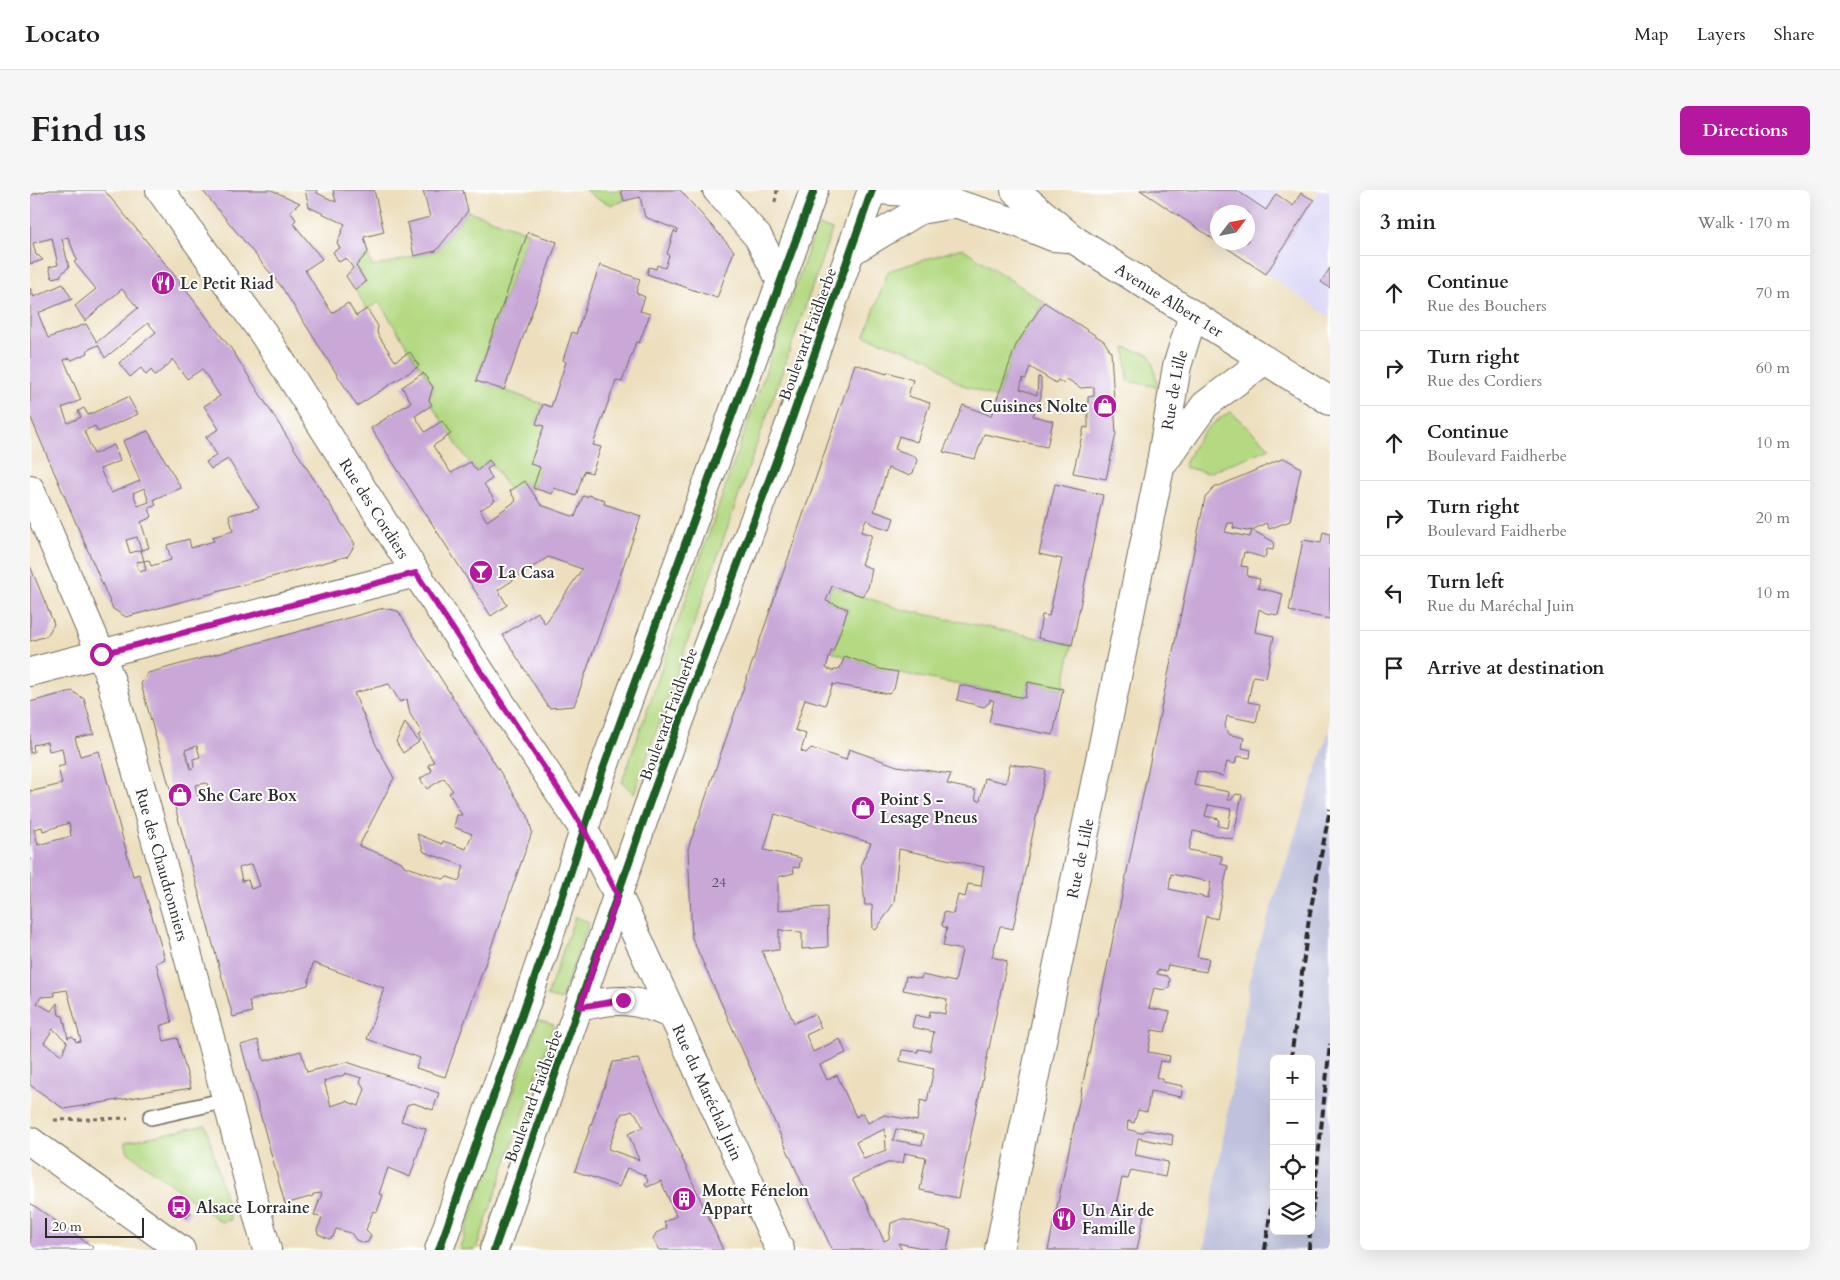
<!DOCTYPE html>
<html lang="en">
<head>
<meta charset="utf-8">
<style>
  :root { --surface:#fff; --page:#f6f6f6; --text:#202124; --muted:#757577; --line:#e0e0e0; --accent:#b5179e }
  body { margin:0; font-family:Cardo,serif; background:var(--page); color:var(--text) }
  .controls { position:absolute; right:15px; bottom:15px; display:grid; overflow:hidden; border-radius:8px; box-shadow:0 5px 20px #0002 }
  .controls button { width:45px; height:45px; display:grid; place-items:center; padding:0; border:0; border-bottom:1px solid var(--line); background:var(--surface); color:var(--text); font:25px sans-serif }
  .compass { position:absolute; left:1180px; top:15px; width:45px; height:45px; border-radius:50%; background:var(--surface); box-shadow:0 5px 20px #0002; rotate:58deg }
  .scale { position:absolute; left:15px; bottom:12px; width:99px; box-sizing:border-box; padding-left:5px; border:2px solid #2b2b2b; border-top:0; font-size:14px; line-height:18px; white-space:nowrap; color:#2b2b2b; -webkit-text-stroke:4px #fff; paint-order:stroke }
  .stop { position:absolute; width:15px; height:15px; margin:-11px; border:4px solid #b5179e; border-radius:50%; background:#fff }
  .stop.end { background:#b5179e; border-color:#fff; box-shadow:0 1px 5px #0008 }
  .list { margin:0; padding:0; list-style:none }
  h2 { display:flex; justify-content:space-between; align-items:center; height:65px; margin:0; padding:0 20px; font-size:21px }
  h2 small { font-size:16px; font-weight:400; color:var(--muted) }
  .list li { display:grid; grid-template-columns:32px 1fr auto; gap:15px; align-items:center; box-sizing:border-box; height:75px; padding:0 20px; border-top:1px solid var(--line) }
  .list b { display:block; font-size:19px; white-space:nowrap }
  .list p { margin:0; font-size:16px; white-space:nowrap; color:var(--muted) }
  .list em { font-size:16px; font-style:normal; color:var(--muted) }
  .icon { flex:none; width:28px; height:28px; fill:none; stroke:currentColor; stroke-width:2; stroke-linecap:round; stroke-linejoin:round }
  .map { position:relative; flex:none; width:1300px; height:1060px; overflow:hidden; border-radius:8px }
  header { display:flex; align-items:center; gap:30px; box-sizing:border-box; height:70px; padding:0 25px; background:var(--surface); border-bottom:1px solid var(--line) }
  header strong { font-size:24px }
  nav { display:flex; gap:28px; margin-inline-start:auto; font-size:18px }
  .intro { display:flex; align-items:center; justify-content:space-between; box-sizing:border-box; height:120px; padding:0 30px }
  h1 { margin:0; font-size:35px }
  .button { padding:12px 22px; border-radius:8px; background:var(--accent); color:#fff; font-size:18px; font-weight:700 }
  main { display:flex; gap:30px; padding:0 30px }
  aside { flex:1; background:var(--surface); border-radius:8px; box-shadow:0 5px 20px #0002 }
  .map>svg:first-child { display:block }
</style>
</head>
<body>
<header>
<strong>Locato</strong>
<nav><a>Map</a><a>Layers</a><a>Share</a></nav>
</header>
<div class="intro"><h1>Find us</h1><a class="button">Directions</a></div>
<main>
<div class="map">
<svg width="1300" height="1060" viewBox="0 0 1300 1060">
  <rect width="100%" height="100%" fill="#fff"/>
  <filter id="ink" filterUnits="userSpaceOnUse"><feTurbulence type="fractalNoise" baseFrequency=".02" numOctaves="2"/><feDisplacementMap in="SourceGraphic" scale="10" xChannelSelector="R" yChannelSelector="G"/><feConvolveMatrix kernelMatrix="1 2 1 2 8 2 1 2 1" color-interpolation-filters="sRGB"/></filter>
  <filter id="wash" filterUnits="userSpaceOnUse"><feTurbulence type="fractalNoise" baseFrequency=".0096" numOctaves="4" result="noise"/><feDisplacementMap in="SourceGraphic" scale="20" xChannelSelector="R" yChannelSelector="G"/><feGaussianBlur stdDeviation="1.12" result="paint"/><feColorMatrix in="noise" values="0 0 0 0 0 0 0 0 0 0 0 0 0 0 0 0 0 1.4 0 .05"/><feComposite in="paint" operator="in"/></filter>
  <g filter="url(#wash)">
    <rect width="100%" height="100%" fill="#eddfbe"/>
    <path fill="#dad6f7" d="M1188 0H1248L1218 49V22H1188L1187 52 1166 37Z
      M1290 0H1300V127L1236 84Z"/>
    <path fill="#c0c2dd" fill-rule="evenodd" d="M1300 538V1060H1174L1223 773ZM1244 869H1281V1041H1244Z"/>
    <path fill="#b4d982" stroke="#708256" d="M555 0H591L594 11 582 15 566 8Z
      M438 21 498 42 446 190 513 214 506 233 514 236 510 277 503 298 500 300 480 301 459 270 447 281 430 260 399 210 403 197 349 112 337 119 325 100 336 92 326 76 338 62 342 77 406 61Z
      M787 35 802 40 604 604 592 592Z
      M932 58 1014 112 986 155 967 208 928 193 899 168 835 146 858 81Z
      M1095 158 1119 164 1123 174 1128 197 1098 191Z
      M1201 222 1240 258 1178 283 1154 277C1165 250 1175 236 1201 222Z
      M802 396 870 419 1042 455 1033 499 998 492 995 508 850 479 803 462 818 419 796 411Z
      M545 727 559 732 531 810 517 806Z
      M508 830 524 835 446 1060H429Z
      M176 935 201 1030 191 1032 98 962 95 952Z"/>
    <g id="blocks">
      <path fill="#c9a8d8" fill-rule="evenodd" d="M20 0H74L138 77 202 160 325 354 318 366 96 427 83 419 0 226V98L4 107 33 94 42 109 8 123 18 148 56 134 67 152 108 118 92 99 55 131 45 116 66 99 44 72 47 70 38 47 32 49 39 77 31 84V86L22 88 19 77 28 75 22 48 3 53 6 65 9 66 13 70 0 74V5ZM118 133 126 142 89 173 100 187 111 178 116 185 121 180 125 186 140 173 142 169 157 189 172 179 190 206 174 216 189 239 176 247 187 265 176 272 181 279 198 269 229 318 199 325 203 341 182 347 184 351 161 358 159 349 137 355 141 370 121 376 119 370 114 371 111 360 100 363 96 350 107 347 111 360 119 358 111 332 122 327 119 318 126 315 124 309 151 298 118 241 93 251 110 291 81 303 70 279 90 271 84 255 64 264 54 241 65 236 68 242 108 224 98 207 58 225 54 218 48 221 51 227 38 233 32 218 51 210 34 170 40 168 42 170 58 163 57 160 68 155 75 168ZM114 298 119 312 108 316 103 303ZM114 371 116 380 109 382 106 372Z
        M172 0H241L270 13 260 21 266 30 263 33 292 69 275 80 302 123 318 113 326 126 337 119 348 136 347 143 365 171 380 162 389 176 327 216 251 96Z
        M275 0H287V3L306 12 303 0H344L354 42 334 47 338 62 326 76 336 92 325 100 316 86 323 78 316 68 309 72 303 62 310 58 307 53 315 34 279 17Z
        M393 0H433L438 21 406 61 384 66 377 33 400 27Z
        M591 0H650L704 61 687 108 617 84 619 77 626 79 627 75 635 78 639 65 637 64 644 41 647 43 648 40 615 27 610 7 594 11Z
        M1110 0H1206L1236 20 1246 4 1263 16 1271 3 1284 10 1236 84 1188 52H1218V22H1188V52Z
        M498 42 527 52 474 200 446 191Z
        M570 75 610 89 606 103 615 107 610 121 620 124 609 153 606 152 592 192 586 190 563 255 571 257 562 283 554 281 546 306 524 298 522 304 503 298 510 277 500 274 514 236 506 234 513 214 521 217 536 172 533 170 542 142 546 144Z
        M1300 78V98L1291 92Z
        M1014 112 1074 151 1081 162 1086 244 1076 289 1043 283 1054 237 1058 238V207L1064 206V197L1051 198 1037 189 1034 194 1028 190 1026 193 1000 177 996 189 993 188 990 199 1007 205 1008 187 1011 188V207L1003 226 1023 231 1017 257 954 244 945 269 913 262 933 215 961 226 986 155Z
        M825 174 857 184 858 182 883 190 878 206 900 213 887 252 869 246 865 259 884 266 887 270 883 283 878 285 858 278 844 321 864 328 860 340 842 334 836 329 831 342 842 345 831 374 842 379 838 398 832 406 802 396 796 411 818 419 803 462 801 461 796 478 802 481 810 478 815 466 850 479 868 482 864 499 859 504 803 494 795 515 775 509 765 540 776 544 771 561 776 563 781 558 816 570 819 559 867 576 921 584 917 594 945 600 946 610 950 611 955 588 976 593 980 574 1016 580 983 739 970 736 962 767 977 771 928 1008 890 1000 896 967 875 963 873 973H857L822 989 832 1007H834L854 1051 859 1049 861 1033 872 1029 921 1040 917 1060H902L868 1053 872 1060H802L662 748 658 659ZM745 624 841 653 831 674 835 715H842L843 739 846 740 864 713 869 659 954 677 951 696 938 694 935 707 928 705 923 724 914 722 912 736 917 738 913 756 932 760 925 792 892 785 891 789 876 786 873 800 917 809 915 824 900 821 899 828 885 825 882 837 904 842 900 861 888 859V862L872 860 870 871 904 878 897 912 891 910 887 931 854 925 838 933 833 923 826 927 807 885 797 890 790 875 816 863 810 849 783 862 776 845 791 838 784 824 764 833 732 761 749 760V739L754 741 772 742V759L798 757 797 717 748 720V687L764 683 763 677 769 678 771 668 734 660ZM855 939 856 960 834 969 826 952ZM866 939 894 944 892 955 863 950Z
        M393 183 403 197 399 210 402 215 385 226 395 242 412 231 421 244 403 256 421 283 440 272 447 281 459 270 463 275 457 279 462 289 454 294 465 311 450 320 457 331 486 311 480 301 495 291 511 315 545 327 553 306 557 307 558 305 575 310 574 314 611 326 544 516 519 518 473 445 508 422 515 434 552 379 518 367 468 400 477 415 461 426 341 238 381 212 372 197Z
        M1254 268 1271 278 1260 331 1239 339 1236 333 1222 340 1244 352 1243 360 1237 359 1235 368 1214 362 1211 376 1218 377 1217 386 1230 389 1228 398 1253 404 1248 425 1236 423 1229 419 1225 442 1244 446 1236 488 1223 486 1218 512 1230 514 1226 532 1197 526 1195 536 1198 544 1214 548 1212 558 1221 560 1220 568 1207 566 1205 574 1197 572 1193 586 1167 581 1164 595 1199 602 1198 610H1201L1206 604 1212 605 1203 649 1163 641 1159 660 1192 666 1191 674 1198 676 1187 729 1176 726 1167 767 1179 769 1176 782 1138 775 1136 781 1128 780 1127 784 1137 786 1140 789 1139 798 1134 800 1124 798 1119 818 1140 822 1135 842 1122 840 1118 862 1140 866 1139 872 1130 871 1126 887 1133 889V892L1153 896 1151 907 1120 901 1117 922 1108 920 1104 933 1098 931 1097 939 1111 943 1117 940 1143 945 1142 955 1108 948 1105 965 1138 972 1135 987 1101 980 1098 989 1092 988 1086 1014 1115 1020 1107 1060H1018L1175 308 1184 298ZM1198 333H1204L1203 338 1217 341 1222 340 1220 347 1195 342ZM1178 615 1201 619 1198 638 1188 636 1189 629 1175 626ZM1141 684 1181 692 1178 708 1139 699Z
        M1025 294 1073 305 1042 455 1008 448 1012 425 1019 426 1032 369 1009 364Z
        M1293 342 1300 344V429L1259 421 1273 350 1291 353Z
        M0 376 24 434 17 446 0 451Z
        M354 418 368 421 498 626 502 642 415 887 386 878 390 868 337 849 354 798 283 773 278 795 219 811 222 822 203 827 111 494 118 483ZM359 494 370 512 377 509 380 524 392 543 388 545 404 572 398 575 402 581 390 589 397 599 414 588 423 601 419 603 432 625H427L424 637 442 644 436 659 413 651 412 654 387 644 394 662 434 676 429 691 418 687 413 689 374 676 372 672 329 656 364 588 346 555 324 503ZM167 556 170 567 163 569 164 577 161 579 155 560ZM177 593 179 599 173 601 175 608 169 610 165 595ZM222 674 230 696 221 699 218 690 212 691 209 678Z
        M998 492 1033 499 1023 545 959 532 964 511 960 509V512L954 517 927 510 930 495 995 508Z
        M42 501 54 509 64 544 45 548 50 566 69 561 103 686 109 684 135 769 126 773 142 832 130 836 134 851 147 848 161 898 34 919 0 895V600L3 601 32 594 28 577 35 575 32 558 19 561 17 552 3 555 4 562 0 563V512ZM39 633 41 646 8 655 4 639 12 637 13 641ZM37 800 51 851 46 852 45 849 42 846 38 848 33 826 29 825 27 813 21 821 7 813 11 807 25 806 24 802ZM23 839 37 852 32 865 14 853Z
        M375 533 389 552 373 563 366 552Z
        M228 850 234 871 271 861 277 882 317 872 409 903 403 920 383 913 377 915 371 931 396 939 380 987 358 978 349 1004 353 1005 347 1022 343 1021 336 1040 341 1045 338 1052 334 1053 326 1050 321 1043 306 1039 303 1047 299 1049 288 1044 287 1040 292 1028 284 1025 292 1003 283 1004V1006L255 1014 211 855ZM315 883 332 888 330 892 335 899 329 916 316 911 301 916 294 891 314 885Z
        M608 869 634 928 693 1060H629L623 1049 626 1043 637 1038 634 1032 646 1026 631 991 617 997 615 993 618 991 615 985 597 978 589 997 545 981 583 872ZM602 921 606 924 613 937 598 944 609 970 578 959 592 923H596Z
        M142 1008 161 1022 157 1028 137 1014Z
        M0 1013 63 1057 62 1060H0Z"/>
    </g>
  </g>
  <g filter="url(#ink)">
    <use href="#blocks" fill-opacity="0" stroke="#6f6a5e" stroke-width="1"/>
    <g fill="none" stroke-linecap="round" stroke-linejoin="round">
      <g stroke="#6f6a5e" stroke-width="18">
        <path id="lane" d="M121 927 197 910"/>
      </g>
      <g stroke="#6f6a5e" stroke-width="30">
        <g id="street">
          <path id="s1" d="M130 0 233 143 386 383 554 640 588 705 750 1060"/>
          <path d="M687 0 728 47 751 91"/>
          <path d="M848 0 904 4 924 13 991 34 1023 47 1037 48"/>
          <path id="s2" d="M985 0 1043 49 1300 211"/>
          <path d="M822 61 890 20 924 14"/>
          <path d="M1134 272 1175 215 1235 170"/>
          <path id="s3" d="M0 299 71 464 81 491 154 751 237 1060"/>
          <path d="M0 482 386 383"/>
          <path d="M550 817C586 807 608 809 642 825"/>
          <path d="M0 951 151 1060"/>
          <path d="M409 1060C464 902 523 745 571 585L784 0"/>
          <path d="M464 1060 624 600 761 231 842 0"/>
          <path id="s4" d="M969 1060 1130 278 1147 176 1163 125"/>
        </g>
      </g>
      <path stroke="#6f6a5e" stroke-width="3" stroke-dasharray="4 4" stroke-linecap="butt" d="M745 12 747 0
        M24 930 98 928"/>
      <use href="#lane" stroke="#fff" stroke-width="15"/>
      <use href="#street" stroke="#fff" stroke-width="28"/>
      <path stroke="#2b2b2b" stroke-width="4" stroke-dasharray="8 4" stroke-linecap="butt" d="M1261 869 1279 728 1300 619
        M1281 1034 1300 854
        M1235 1060 1244 996
        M1279 1060 1280 1041"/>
      <g stroke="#fff" stroke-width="11">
        <path id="cycleway" d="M409 1060C464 902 523 745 571 585L784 0
          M464 1060 624 600 761 231 842 0"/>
      </g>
      <use href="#cycleway" stroke="#1b5e20" stroke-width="8"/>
    </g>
  </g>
  <g fill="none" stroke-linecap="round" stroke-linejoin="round" filter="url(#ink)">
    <path stroke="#b5179e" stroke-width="6" d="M71 464 386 383 542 620 554 640 588 705 550 817 593 810"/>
  </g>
  <defs>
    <g id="restaurant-disc" transform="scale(1.25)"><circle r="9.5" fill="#b5179e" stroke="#fff"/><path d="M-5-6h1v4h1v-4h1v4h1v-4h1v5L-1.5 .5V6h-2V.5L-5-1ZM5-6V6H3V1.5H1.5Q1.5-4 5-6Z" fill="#fff"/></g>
    <g id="shop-disc" transform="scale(1.25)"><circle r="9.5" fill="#b5179e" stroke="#fff"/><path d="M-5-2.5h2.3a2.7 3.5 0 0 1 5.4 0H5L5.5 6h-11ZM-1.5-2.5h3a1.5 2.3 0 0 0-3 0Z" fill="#fff"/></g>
    <g id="bar-disc" transform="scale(1.25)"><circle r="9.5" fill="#b5179e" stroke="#fff"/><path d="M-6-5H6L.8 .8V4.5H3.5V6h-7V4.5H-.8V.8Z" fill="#fff"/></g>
    <g id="building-disc" transform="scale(1.25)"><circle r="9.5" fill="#b5179e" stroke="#fff"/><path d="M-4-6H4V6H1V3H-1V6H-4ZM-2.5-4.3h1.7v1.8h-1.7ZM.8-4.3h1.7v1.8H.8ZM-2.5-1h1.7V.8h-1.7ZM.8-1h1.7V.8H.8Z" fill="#fff"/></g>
    <g id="bus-disc" transform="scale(1.25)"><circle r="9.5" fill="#b5179e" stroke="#fff"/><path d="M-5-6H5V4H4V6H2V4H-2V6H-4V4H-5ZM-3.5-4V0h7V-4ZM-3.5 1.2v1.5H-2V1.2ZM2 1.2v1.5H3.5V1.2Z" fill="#fff"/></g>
  </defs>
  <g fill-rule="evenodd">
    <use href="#restaurant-disc" x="133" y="93"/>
    <use href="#shop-disc" x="1075" y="216"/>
    <use href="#bar-disc" x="451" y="382"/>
    <use href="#shop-disc" x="150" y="605"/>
    <use href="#shop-disc" x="833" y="618"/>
    <use href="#building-disc" x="654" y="1009"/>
    <use href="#bus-disc" x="149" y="1017"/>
    <use href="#restaurant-disc" x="1034" y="1029"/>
  </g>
  <g text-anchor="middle" stroke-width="4" stroke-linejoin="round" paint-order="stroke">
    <g font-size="14" fill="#524a56">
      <text x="689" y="697">24</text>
    </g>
    <g font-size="16" font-weight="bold" fill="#2b2b2b" stroke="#fff" text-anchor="start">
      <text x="150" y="99">Le Petit Riad</text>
      <text x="1058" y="222" text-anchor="end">Cuisines Nolte</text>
      <text x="468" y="388">La Casa</text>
      <text x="168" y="611">She Care Box</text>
      <text x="850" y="615">Point S -<tspan x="850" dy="18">Lesage Pneus</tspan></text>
      <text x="672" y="1006">Motte Fénelon<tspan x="672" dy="18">Appart</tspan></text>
      <text x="166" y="1023">Alsace Lorraine</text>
      <text x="1052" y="1026">Un Air de<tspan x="1052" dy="18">Famille</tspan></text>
    </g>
    <g font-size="16" fill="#2b2b2b" stroke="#fff">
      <text dy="6" stroke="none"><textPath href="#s2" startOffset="190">Avenue Albert 1er</textPath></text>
      <text transform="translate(777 144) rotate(-70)" y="6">Boulevard Faidherbe</text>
      <text dy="6" stroke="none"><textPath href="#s4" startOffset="878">Rue de Lille</textPath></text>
      <text dy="6" stroke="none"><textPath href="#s1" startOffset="384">Rue des Cordiers</textPath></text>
      <text transform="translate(638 524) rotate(-70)" y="6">Boulevard Faidherbe</text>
      <text dy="6" stroke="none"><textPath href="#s4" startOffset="400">Rue de Lille</textPath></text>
      <text dy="6" stroke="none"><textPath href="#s3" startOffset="399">Rue des Chaudronniers</textPath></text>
      <text dy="6" stroke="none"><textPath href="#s1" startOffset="1058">Rue du Maréchal Juin</textPath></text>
      <text transform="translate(503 906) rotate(-70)" y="6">Boulevard Faidherbe</text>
    </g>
  </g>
</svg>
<div class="controls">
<button>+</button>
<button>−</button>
<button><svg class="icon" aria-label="locate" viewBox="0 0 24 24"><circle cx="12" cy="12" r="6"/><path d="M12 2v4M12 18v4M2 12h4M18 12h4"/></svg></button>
<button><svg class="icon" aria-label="layers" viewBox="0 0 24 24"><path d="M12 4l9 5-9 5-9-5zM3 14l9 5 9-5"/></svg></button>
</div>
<svg class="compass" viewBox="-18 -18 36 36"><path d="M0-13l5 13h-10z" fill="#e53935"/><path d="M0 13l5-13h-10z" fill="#757577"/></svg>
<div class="scale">20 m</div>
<div class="stop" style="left:71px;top:464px"></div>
<div class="stop end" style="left:593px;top:810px"></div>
</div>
<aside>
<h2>3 min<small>Walk · 170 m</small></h2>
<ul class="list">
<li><svg class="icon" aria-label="ahead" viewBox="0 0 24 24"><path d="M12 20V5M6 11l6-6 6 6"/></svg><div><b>Continue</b><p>Rue des Bouchers</p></div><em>70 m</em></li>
<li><svg class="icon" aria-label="right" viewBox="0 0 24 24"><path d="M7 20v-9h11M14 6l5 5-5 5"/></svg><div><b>Turn right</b><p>Rue des Cordiers</p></div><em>60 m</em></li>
<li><svg class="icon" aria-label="ahead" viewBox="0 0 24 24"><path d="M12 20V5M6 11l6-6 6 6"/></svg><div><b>Continue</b><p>Boulevard Faidherbe</p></div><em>10 m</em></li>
<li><svg class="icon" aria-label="right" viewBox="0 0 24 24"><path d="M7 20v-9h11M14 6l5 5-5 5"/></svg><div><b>Turn right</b><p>Boulevard Faidherbe</p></div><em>20 m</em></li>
<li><svg class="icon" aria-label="left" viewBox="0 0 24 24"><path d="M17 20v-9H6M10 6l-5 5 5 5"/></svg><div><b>Turn left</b><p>Rue du Maréchal Juin</p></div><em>10 m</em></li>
<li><svg class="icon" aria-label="arrive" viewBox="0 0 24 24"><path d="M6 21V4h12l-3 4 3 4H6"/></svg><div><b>Arrive at destination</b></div></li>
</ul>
</aside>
</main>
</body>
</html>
